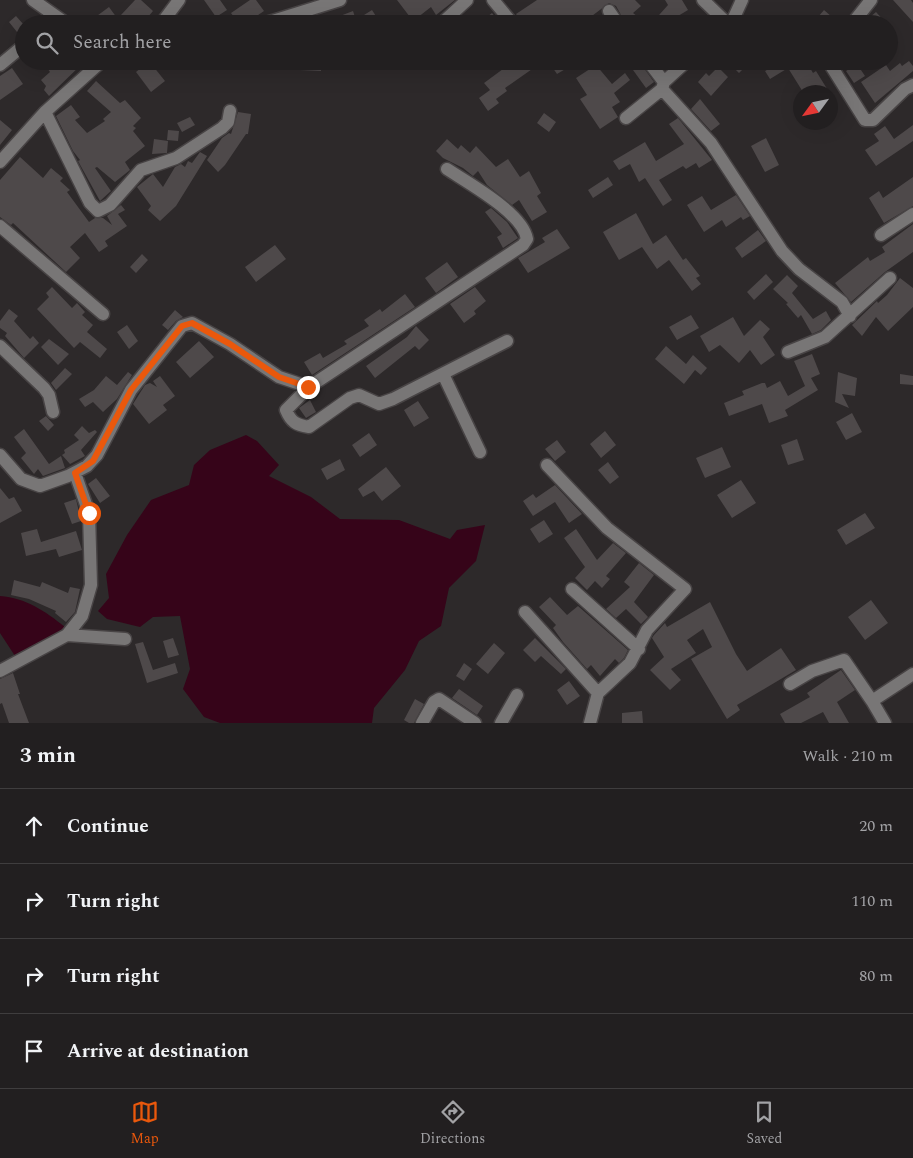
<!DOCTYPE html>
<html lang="en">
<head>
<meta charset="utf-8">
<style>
  :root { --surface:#221f20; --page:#2a2729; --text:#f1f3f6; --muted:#a2a2a5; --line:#3f3d3e; --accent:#ea580c }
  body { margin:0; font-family:Spectral,serif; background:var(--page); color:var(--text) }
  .compass { position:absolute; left:793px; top:85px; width:45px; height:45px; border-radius:50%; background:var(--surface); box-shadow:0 5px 20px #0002; rotate:237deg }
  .stop { position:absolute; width:15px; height:15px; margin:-11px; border:4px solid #ea580c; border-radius:50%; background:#fff }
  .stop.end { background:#ea580c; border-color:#fff; box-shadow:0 1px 5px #0008 }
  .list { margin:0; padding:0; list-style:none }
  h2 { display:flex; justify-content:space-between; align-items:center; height:65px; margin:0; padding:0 20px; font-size:21px }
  h2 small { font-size:16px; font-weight:400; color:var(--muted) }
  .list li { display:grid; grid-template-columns:32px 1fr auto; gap:15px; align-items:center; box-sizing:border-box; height:75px; padding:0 20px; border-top:1px solid var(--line) }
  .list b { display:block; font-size:19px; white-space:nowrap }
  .list em { font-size:16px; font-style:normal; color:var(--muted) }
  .icon { flex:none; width:28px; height:28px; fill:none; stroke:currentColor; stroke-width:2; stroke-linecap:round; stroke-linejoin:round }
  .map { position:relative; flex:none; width:913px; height:723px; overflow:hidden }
  .search { position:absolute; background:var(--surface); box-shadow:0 5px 20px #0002; left:15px; right:15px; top:15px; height:55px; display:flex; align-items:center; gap:12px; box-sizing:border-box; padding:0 18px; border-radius:28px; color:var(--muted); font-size:19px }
  .sheet { height:365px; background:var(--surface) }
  nav { display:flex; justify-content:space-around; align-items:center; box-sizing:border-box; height:70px; border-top:1px solid var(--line); background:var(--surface); font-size:14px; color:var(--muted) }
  nav a { display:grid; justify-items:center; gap:2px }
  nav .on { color:var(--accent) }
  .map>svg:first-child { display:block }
</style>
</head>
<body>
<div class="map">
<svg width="913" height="723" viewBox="0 0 913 723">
  <rect width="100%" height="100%" fill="#2d292a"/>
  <path fill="#360419" d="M246 435 257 441 279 465 269 476 311 497 340 519 399 520 450 539 457 530 485 525 476 561 449 588 441 626 419 641 405 670 374 708 372 723H220L204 717 183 689 190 669 180 616 153 617 140 627 107 619 98 611 109 598 106 574 127 535 151 500 189 485 194 465 210 450Z
    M0 596C26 598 45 611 65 627L50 638 15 656 0 633Z"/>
  <path fill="#4e494a" d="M135 0H141L153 11 142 24H131L121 15Z
    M204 0H220L227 10 216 17Z
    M250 0H256L264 11 245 24H239L231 13Z
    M397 0H455L436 15 431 7 413 21Z
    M537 0H635L641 6 633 13 647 24H626L616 6 609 3 584 22 579 17 567 24H523L516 14Z
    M665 0H682L688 10 673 19 679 24H651L668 5Z
    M893 0H911L913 3V22Z
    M109 7 117 18 109 24H86Z
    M372 10 381 24H344L340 16 353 11 356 20Z
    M824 10 832 17 826 24H812Z
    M876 12 887 24H863V23Z
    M492 13 501 24H478Z
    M16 16 24 25V37H21L9 22Z
    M42 61H85L49 96 44 90 46 86 41 80 50 72Z
    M149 61 165 81 151 92 136 72Z
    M300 61H321V71L300 70Z
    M498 61H531L535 67 505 88 507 91 496 99 499 103 488 111 479 98 490 90 484 83 503 69Z
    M548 61H579L557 74Z
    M727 61H751L739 73Z
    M783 61H806L813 73 816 71 829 92H803L788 68 770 79 765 71Z
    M909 61 913 66V71L875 103 861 82 886 65 890 71 900 63 902 66Z
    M641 64 654 82 646 88 633 70Z
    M857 64 865 76 854 83 846 71Z
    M596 65 612 84 625 73 630 80 614 93 620 102 612 107 618 117 600 129 580 99 587 95 576 78Z
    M718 67 728 77 711 96 698 82 706 73 709 76Z
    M12 68 23 84 0 100V76Z
    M96 81 120 103 125 100 141 118 133 126 136 128 133 131 145 146 125 162 130 170 115 182 97 167 95 168 111 191 100 201 78 161 80 160 73 151 56 116 71 105 80 117 75 120 87 133 105 121 103 119 111 112 87 91Z
    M700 99 720 124 711 131 691 109Z
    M238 112 251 114 248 134H246L225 165 218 172 207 160 222 138 229 133 231 134Z
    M544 113 556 122 549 132 537 123Z
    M190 117 195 125 182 132 177 123Z
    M678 118 712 160 699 168 696 163 686 169 683 166 659 180 672 200 663 206 645 178 639 182 630 164 619 170 613 161 645 142 656 161 684 144 669 124Z
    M0 120 12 130 0 145Z
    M913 125V141L876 166 865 150 879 141 874 134 885 126 894 139Z
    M168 130 179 131 178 141 167 140Z
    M766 138 779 165 765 172 751 146Z
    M154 139 168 141 167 153 152 154Z
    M447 139 458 149 461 145 470 153 476 146 496 167 508 159 520 177 529 171 541 193 537 196 547 212 532 221 519 200 512 205 487 185 478 171 473 176 463 168 443 158 436 151Z
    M200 152 207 156 176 206 160 221 148 210 151 206 137 187 153 174 163 187 175 167 181 164 185 167 188 161 192 163Z
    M20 157 43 178 51 168 63 178 60 181 70 190 67 192 89 222 95 218H103L112 225 107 216 121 205 125 210 118 214 127 226 105 241 108 246 99 252 85 233 70 247 80 258 66 272 13 223 11 225 0 217V180Z
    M608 177 613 185 593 198 588 190Z
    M913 177V206L884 223 869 198 879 191 883 198Z
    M736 195 750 216 743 220 741 217 726 227 722 220 704 232 687 205 702 196 711 210Z
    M491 208 507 222 518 238 503 248 497 237 502 234 485 212Z
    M636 213 653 244 666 235 683 260 686 258 700 276 696 278 701 284 692 291 669 260 657 269 642 247 619 260 603 232Z
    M913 224V252L885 272 851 302 835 283 868 257 870 261 885 252 882 247Z
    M557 229 570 248 528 273 518 258 545 242 542 238Z
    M758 230 766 241 742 258 735 248Z
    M275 245 286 259 256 282 245 267Z
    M142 254 148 260 136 273 130 267Z
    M447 262 458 277 436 293 425 278Z
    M766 274 773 282 754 300 747 292Z
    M787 275 798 286 792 293 813 319 826 311 831 320 821 330 812 334 801 315 798 318 786 304 788 303 773 289Z
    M900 278 913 288V307L888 331 876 317 862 336 852 325 877 301 878 303 887 295Z
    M52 287 72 308 77 303 85 312 82 315 93 325 87 332 107 349 100 358 80 342 74 348 37 309 49 297 46 293Z
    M475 287 486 301 474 311 476 314 464 323 450 304Z
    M405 294 415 307 312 375 304 362 320 353 323 358 347 344 344 341 369 326 364 320 380 309 382 312Z
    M9 309 18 316 14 321 30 339 33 336 39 343 24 358 5 336 7 333 0 328V321Z
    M175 310 183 317 176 321 168 330 162 325Z
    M691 315 699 328 677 340 669 327Z
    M733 317 744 336 760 320 770 329 763 337 775 355 761 365 750 350 739 363 720 345 709 352 700 336Z
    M127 325 138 341 129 349 117 332Z
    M416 326 429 340 419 350 415 346 375 378 366 366 407 337Z
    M49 339 69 354 58 365 41 347Z
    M199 341 214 357 190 378 176 362Z
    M666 346 686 364 693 355 707 368 701 375 695 370 684 384 655 359Z
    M812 354 820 374 811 378 818 390 785 410 788 416 769 423 762 404 729 416 724 403 744 395 742 391 762 383H765L767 388 780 381 788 396 805 386 794 361Z
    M65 368 72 374 56 390 51 383Z
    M128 372 132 375 117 399 103 412 93 402 85 407 79 399 94 390 106 376 117 385Z
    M838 372 857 378 855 396 842 394 849 408 835 402Z
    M900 374 913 376V385L900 384Z
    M160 376 175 396 163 405 167 410 149 424 133 404 145 385 150 383 157 387 153 381Z
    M310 400 316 412 306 418 299 408Z
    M418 401 429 418 414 427 404 410Z
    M852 413 862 432 846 440 836 422Z
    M46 416 54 425 48 431 39 421Z
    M82 426 89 433 95 430 97 432 81 450 85 456 70 464 62 455 65 453 64 450 79 440 74 435Z
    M24 429 49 464 61 456 65 468 43 476 38 469 34 474 21 458 26 453 14 437Z
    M605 431 616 445 601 458 590 444Z
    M369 433 377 445 360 457 352 445Z
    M797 439 804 460 788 465 781 445Z
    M557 440 566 452 555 461 545 449Z
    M722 447 731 467 705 478 696 458Z
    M340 459 345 470 327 480 321 469Z
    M608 462 619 477 610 484 598 470Z
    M386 467 401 486 382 501 374 491 363 497 358 489Z
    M96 478 110 496 100 503 88 484Z
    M741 480 756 503 732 518 717 495Z
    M555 485 582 514 569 523 555 502 533 516 523 501 533 494 536 498Z
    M0 488 9 499 14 497 22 511 0 523Z
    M76 499 81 521 72 524 64 503Z
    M865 513 875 528 846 545 837 530Z
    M544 520 553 534 539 543 530 529Z
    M37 529 41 542 76 531 82 550 59 557 56 549 26 556 21 533Z
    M576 529 597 560 613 543 626 553 606 576 610 579 602 588 595 581 587 590 575 578 585 567 564 538Z
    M639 563 654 575 634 602 648 617 641 624 626 609 616 618 606 609 630 587 624 582Z
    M14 580 40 587 42 582 68 593 70 587 80 589 75 612 66 622 55 613 56 611 29 599 11 595Z
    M550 597 567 615 578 606 628 650 624 658 619 663 615 659 600 676 591 665 587 669 563 642 553 628 556 625 539 607Z
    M871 600 888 623 865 640 848 617Z
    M710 602 736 654 747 671 781 648 796 670 737 705 740 710 727 719 691 659 712 647 703 629 687 640 696 653 671 669 681 680 670 690 650 670 664 657 652 638 654 635 665 623 667 627Z
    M173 638 179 655 168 658 163 641Z
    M535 638 566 669 561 674 541 656 535 662 523 650Z
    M143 642 153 670 175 663 178 673 147 683 135 644Z
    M494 643 505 653 488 674 476 664Z
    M464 663 472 669 464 681 456 676Z
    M841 670 855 690 837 702 849 723H829L823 712 801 723H785L780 714 810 697 807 693Z
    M13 673 20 694H18L29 723H9L2 703 0 704V679Z
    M569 681 580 696 567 705 557 690Z
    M459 689 483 706 477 715 452 698Z
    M415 699 424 704 414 723H409L404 720Z
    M642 711 643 723H622V713Z"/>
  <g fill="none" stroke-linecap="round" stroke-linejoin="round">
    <g stroke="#484445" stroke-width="15">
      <path id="minor" d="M33 0 67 24
        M493 0 513 24
        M703 0 728 24
        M609 11 618 24
        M161 24 179 0
        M263 24 340 0
        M441 24 467 0
        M731 24 742 0
        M852 24 871 0
        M648 61 664 82
        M828 61 865 120H873L905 89 913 85
        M0 65 24 45
        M662 89 711 143 782 251 799 269 842 302 850 316
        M45 112 90 203 98 211 110 205 141 170 176 158 222 128 228 122 230 111
        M626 118 662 89 664 82 687 61
        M0 162 45 112 102 61
        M0 226 103 314
        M881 235 913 214
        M0 346 44 388 49 395 53 412
        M788 352 825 337 890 278
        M443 374 480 452
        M309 387 286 410C291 422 296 425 309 427L350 398 359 395 379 404 393 399 507 341
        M0 455 21 479 40 486 68 476 87 466 97 455 131 390 182 326 192 323 230 344 279 377 309 387 523 245 527 239C523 213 468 183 447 169
        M547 465 607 528 685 589 647 630 630 663 598 693 590 723
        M572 589 639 649
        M525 612 598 693
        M67 635 125 639
        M0 671 67 635 82 616 91 585 89 513 75 473
        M790 684 812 671 844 660 872 701
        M422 723 434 702 439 699 475 723
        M501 723 517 695
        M885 723 872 701 913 674"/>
    </g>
    <use href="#minor" stroke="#787676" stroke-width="12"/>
  </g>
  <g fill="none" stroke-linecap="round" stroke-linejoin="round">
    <path stroke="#ea580c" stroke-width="6" d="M89 513 75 473 93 461 131 390 182 326 192 323 230 344 279 377 308 387"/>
  </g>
</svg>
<svg class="compass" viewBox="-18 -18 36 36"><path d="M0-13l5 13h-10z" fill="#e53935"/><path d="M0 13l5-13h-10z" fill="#a2a2a5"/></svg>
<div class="stop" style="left:89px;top:513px"></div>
<div class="stop end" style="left:308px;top:387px"></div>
<div class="search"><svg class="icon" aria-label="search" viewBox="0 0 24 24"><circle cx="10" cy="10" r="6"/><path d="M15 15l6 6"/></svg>Search here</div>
</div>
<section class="sheet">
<h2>3 min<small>Walk · 210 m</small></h2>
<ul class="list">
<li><svg class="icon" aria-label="ahead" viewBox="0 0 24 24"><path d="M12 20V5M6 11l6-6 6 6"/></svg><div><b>Continue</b></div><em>20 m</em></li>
<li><svg class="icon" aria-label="right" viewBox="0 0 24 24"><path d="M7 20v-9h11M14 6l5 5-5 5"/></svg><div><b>Turn right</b></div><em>110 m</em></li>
<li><svg class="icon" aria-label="right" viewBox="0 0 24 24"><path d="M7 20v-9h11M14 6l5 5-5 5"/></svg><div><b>Turn right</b></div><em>80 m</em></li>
<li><svg class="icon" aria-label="arrive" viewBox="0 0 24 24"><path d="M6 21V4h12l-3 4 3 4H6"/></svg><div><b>Arrive at destination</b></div></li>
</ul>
</section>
<nav>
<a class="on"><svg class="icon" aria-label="map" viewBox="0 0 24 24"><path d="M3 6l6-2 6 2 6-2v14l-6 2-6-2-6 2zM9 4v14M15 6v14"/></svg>Map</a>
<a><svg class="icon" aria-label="directions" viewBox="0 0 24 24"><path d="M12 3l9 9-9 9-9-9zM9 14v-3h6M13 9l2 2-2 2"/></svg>Directions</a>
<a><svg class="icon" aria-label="saved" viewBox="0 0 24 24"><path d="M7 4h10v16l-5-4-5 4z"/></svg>Saved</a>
</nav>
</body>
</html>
